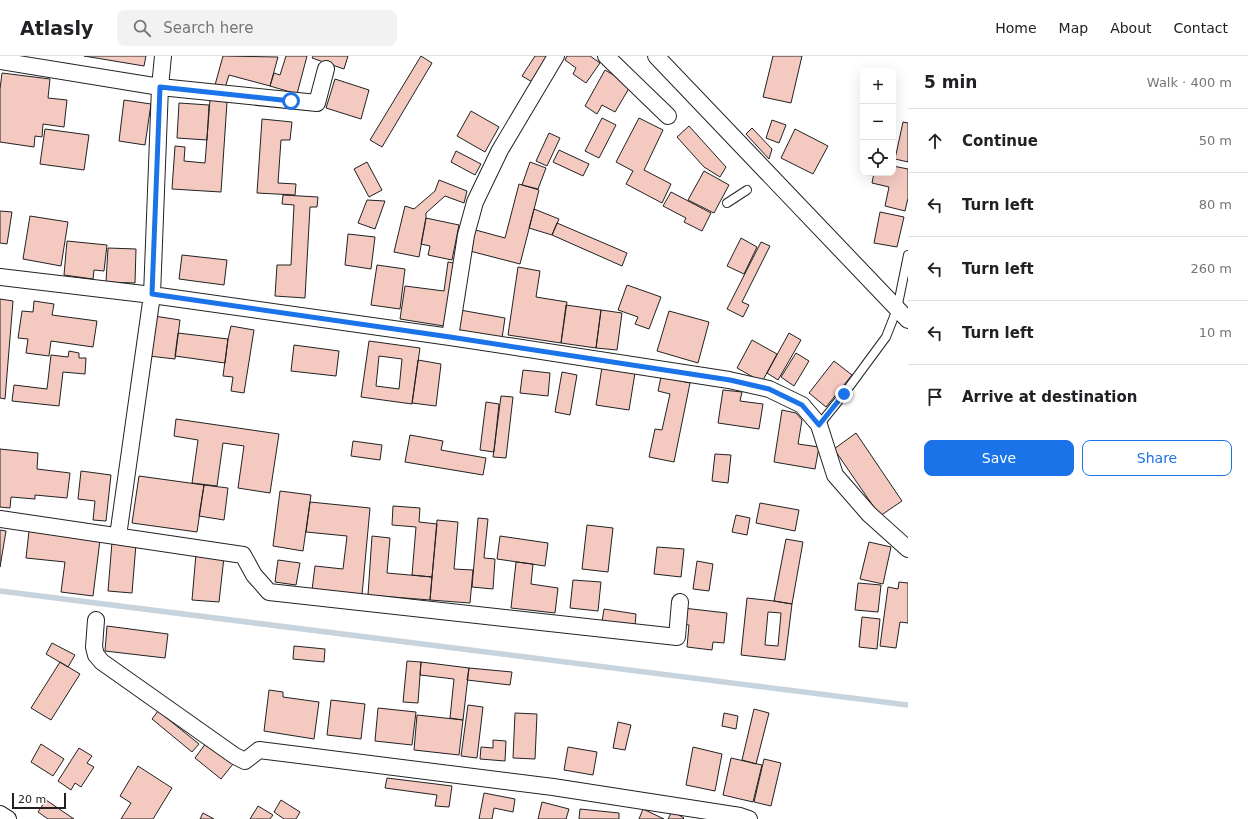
<!DOCTYPE html>
<html lang="en">
<head>
<meta charset="utf-8">
<style>
  :root { --surface:#fff; --page:#f2f2f2; --text:#202124; --muted:#757577; --line:#e0e0e0; --accent:#1a73e8 }
  body { margin:0; font-family:"DejaVu Sans",sans-serif; background:var(--page); color:var(--text) }
  .controls { position:absolute; right:12px; top:12px; display:grid; overflow:hidden; border-radius:8px; box-shadow:0 4px 16px #0002 }
  .controls button { width:36px; height:36px; display:grid; place-items:center; padding:0; border:0; border-bottom:1px solid var(--line); background:var(--surface); color:var(--text); font:20px sans-serif }
  .scale { position:absolute; left:12px; bottom:10px; width:54px; box-sizing:border-box; padding-left:4px; border:2px solid #222; border-top:0; font-size:11px; line-height:14px; white-space:nowrap; color:#222; -webkit-text-stroke:3px #fff; paint-order:stroke }
  .stop { position:absolute; width:12px; height:12px; margin:-9px; border:3px solid #1a73e8; border-radius:50%; background:#fff }
  .stop.end { background:#1a73e8; border-color:#fff; box-shadow:0 1px 4px #0008 }
  .list { margin:0; padding:0; list-style:none }
  h2 { display:flex; justify-content:space-between; align-items:center; height:52px; margin:0; padding:0 16px; font-size:17px }
  h2 small { font-size:13px; font-weight:400; color:var(--muted) }
  .list li { display:grid; grid-template-columns:26px 1fr auto; gap:12px; align-items:center; box-sizing:border-box; height:64px; padding:0 16px; border-top:1px solid var(--line) }
  .list b { display:block; font-size:15px; white-space:nowrap }
  .list em { font-size:13px; font-style:normal; color:var(--muted) }
  .actions { display:flex; gap:8px; padding:12px 16px }
  .actions a { flex:1; padding:9px 0; border:1px solid var(--accent); border-radius:8px; text-align:center; font-size:14px; color:var(--accent) }
  .actions .main { background:var(--accent); color:#fff }
  .icon { flex:none; width:22px; height:22px; fill:none; stroke:currentColor; stroke-width:2; stroke-linecap:round; stroke-linejoin:round }
  .map { position:relative; flex:none; width:908px; height:763px; overflow:hidden }
  header { display:flex; align-items:center; gap:24px; box-sizing:border-box; height:56px; padding:0 20px; background:var(--surface); border-bottom:1px solid var(--line) }
  header strong { font-size:19px }
  nav { display:flex; gap:22px; margin-inline-start:auto; font-size:14px }
  .search { width:280px; height:36px; background:var(--page); display:flex; align-items:center; gap:10px; box-sizing:border-box; padding:0 14px; border-radius:8px; color:var(--muted); font-size:15px }
  main { display:flex }
  aside { flex:1; background:var(--surface) }
  .map>svg:first-child { display:block }
</style>
</head>
<body>
<header>
<strong>Atlasly</strong>
<div class="search"><svg class="icon" aria-label="search" viewBox="0 0 24 24"><circle cx="10" cy="10" r="6"/><path d="M15 15l6 6"/></svg>Search here</div>
<nav><a>Home</a><a>Map</a><a>About</a><a>Contact</a></nav>
</header>
<main>
<div class="map">
<svg width="908" height="763" viewBox="0 0 908 763">
  <rect width="100%" height="100%" fill="#fff"/>
  <g fill="none" stroke-linecap="round" stroke-linejoin="round">
    <path stroke="#c7d3dd" stroke-width="5.5" d="M0 535 908 649"/>
  </g>
  <path fill="#f3c9c0" stroke="#222" fill-rule="evenodd" d="M84 0H146L144 10Z
    M223 0 278 1 270 30 229 19 225 32 215 29Z
    M286 0H307L297 38 270 30 274 17 280 19Z
    M313 0H348L344 13 312 2Z
    M421 0 432 7 382 91 370 84Z
    M535 0H550L534 27 522 20Z
    M567 0H590L600 7 586 27 573 18 576 12 565 4Z
    M773 0H802L791 47 763 41Z
    M605 14 631 29 615 56 602 49 597 58 585 50Z
    M2 17 50 23 48 42 67 44 64 71 43 68 42 81 35 80 34 91 0 86V33Z
    M335 23 369 34 361 63 326 52Z
    M124 44 151 48 145 89 119 85Z
    M210 44 227 46 221 136 172 133 175 90 185 91 184 105 205 107Z
    M179 47 209 49 207 84 177 82Z
    M471 55 499 71 485 96 457 80Z
    M602 62 616 69 599 102 585 95Z
    M639 62 663 74 644 114 671 128 662 147 626 128 633 115 616 106Z
    M262 63 292 66 290 84H281L278 127 296 128 295 139 257 137Z
    M772 64 786 69 779 87 766 82Z
    M903 66 908 67V106L895 103Z
    M689 70 726 111 720 121 704 111 677 81Z
    M752 72 772 93 769 103 746 78Z
    M45 73 89 79 84 114 40 108Z
    M795 73 828 90 813 118 781 102Z
    M549 77 560 82 547 110 536 105Z
    M559 94 589 108 583 120 553 106Z
    M456 95 481 108 475 119 451 106Z
    M367 106 382 134 369 141 354 113Z
    M530 106 546 112 538 133 522 129Z
    M893 110 908 113V142L905 155 885 150 889 131 872 127 874 117H893Z
    M704 115 729 129 714 157 688 144Z
    M439 124 467 135 464 147 445 140 426 157V162L419 201 394 196 405 150 414 153 435 135Z
    M519 128 539 134 520 208 466 194 472 173 505 182Z
    M671 136 711 157 702 175 684 166 686 162 663 150Z
    M283 139 318 141 317 151H310L305 242 275 240 277 209H291L294 149 282 148Z
    M367 144 385 145 375 173 358 167Z
    M534 153 559 163 552 179 529 172Z
    M0 155 12 156 7 188 0 187Z
    M880 156 904 161 897 191 874 187Z
    M30 160 68 166 61 210 23 203Z
    M426 162 459 169 452 204 428 199 430 190 421 188Z
    M557 167 627 197 622 210 552 179Z
    M348 178 375 181 371 213 345 209Z
    M741 182 757 191 744 218 727 210Z
    M67 185 107 189 104 215 94 214 93 223 64 219Z
    M761 186 770 190 742 246 749 249 743 261 727 253Z
    M108 192 136 193 135 227 106 226Z
    M182 199 227 204 224 229 179 223Z
    M448 206 459 208 450 271 400 263 405 230 444 235Z
    M377 209 405 213 400 253 371 249Z
    M518 211 540 215 536 241 567 246 561 287 508 279Z
    M627 229 661 241 649 273 635 268 638 261 618 254Z
    M0 243 13 245 5 343 0 342Z
    M34 245 54 248 52 259 97 265 93 291 51 285 49 300 26 297 28 283 18 282 22 255 33 256Z
    M566 249 601 254 596 292 561 287Z
    M460 254 505 262 502 282 457 274Z
    M601 254 622 257 617 294 596 292Z
    M669 255 709 266 698 307 657 295Z
    M154 260 180 264 175 303 149 300Z
    M231 270 254 274 244 337 231 335 233 321 223 320 228 283Z
    M178 277 228 283 225 307 175 300Z
    M789 277 801 284 778 324 767 317Z
    M752 284 777 298 762 326 737 312Z
    M369 285 420 292 412 348 361 341ZM379 300 402 303 399 333 376 330Z
    M294 289 339 295 336 320 291 315Z
    M69 295 79 297V302H86L85 318 63 316 59 350 12 345 14 329 47 333 51 299 68 301Z
    M796 297 809 305 794 330 781 321Z
    M418 304 441 308 436 350 412 347Z
    M834 305 852 319 826 351 809 337Z
    M602 311 635 317 629 354 596 349Z
    M523 314 550 317 548 340 520 337Z
    M562 316 577 319 570 359 555 356Z
    M661 321 690 327 674 406 649 401 655 373 662 374 670 338 658 335Z
    M723 334 742 336 740 345 763 348 759 373 718 367Z
    M501 340 513 341 506 402 493 401Z
    M486 346 499 348 494 396 480 394Z
    M782 354 796 357 802 364 798 388 819 391 815 413 774 406Z
    M176 363 279 378 270 437 238 432 244 390 223 387 217 430 192 427 198 384 174 380Z
    M856 377 902 445 880 460 834 393Z
    M410 379 443 385 441 394 486 402 483 419 405 406Z
    M353 385 382 389 380 404 351 400Z
    M0 393 38 397 37 413 70 417 67 442 35 439V443L11 441 10 452 0 451Z
    M715 398 731 399 728 427 712 425Z
    M81 415 111 419 106 465 93 464 95 445 78 443Z
    M139 420 204 429 197 476 132 467Z
    M204 429 228 432 224 464 199 460Z
    M280 435 311 439 303 495 273 490Z
    M310 446 370 452 362 539 312 534 315 510 343 513 347 480 306 476Z
    M760 447 799 454 795 475 756 467Z
    M393 450 420 452 419 466 437 468 432 521 412 519 416 471 392 469Z
    M736 459 750 462 747 479 732 476Z
    M478 462 488 463 484 502 495 503 493 533 472 531Z
    M437 464 458 466 454 513 473 514 470 547 430 544Z
    M587 469 613 472 608 516 582 513Z
    M0 474 6 475 0 511Z
    M29 475 100 484 93 540 61 536 65 506 26 502Z
    M372 480 390 482 387 517 432 521 430 544 368 539Z
    M500 480 548 487 545 510 497 503Z
    M786 483 803 486 792 548 774 545Z
    M112 486 136 488 132 537 108 535Z
    M869 486 891 491 883 528 860 523Z
    M657 491 684 493 681 521 654 518Z
    M196 498 224 501 219 546 192 544Z
    M278 504 300 507 296 529 275 526Z
    M697 505 713 508 709 535 693 533Z
    M516 506 533 508 531 528 558 532 555 557 511 552Z
    M573 524 601 526 598 555 570 552Z
    M899 526 908 527V567L900 566 896 592 880 590 888 531 898 533Z
    M858 527 881 529 878 556 855 554Z
    M747 542 774 545 792 548 785 604 741 599ZM768 556 781 557 778 590 765 589Z
    M683 552 727 557 724 587 713 586 712 594 687 591 689 569 682 568Z
    M604 553 636 558 635 570 602 566Z
    M862 561 880 563 877 593 859 591Z
    M107 570 168 578 165 602 105 595Z
    M52 587 75 599 68 611 46 598Z
    M294 590 325 593 324 606 293 603Z
    M407 605 421 606 418 647 403 646Z
    M60 606 80 618 51 664 31 652Z
    M421 606 469 612 463 664 450 662 454 623 420 619Z
    M469 612 512 616 510 629 467 624Z
    M269 634 283 636V641L319 646 314 683 264 675Z
    M331 644 365 648 361 683 327 679Z
    M468 649 483 651 477 702 461 700Z
    M378 652 416 656 412 689 375 685Z
    M754 653 769 657 756 708 742 704Z
    M158 655 199 688 192 696 152 663Z
    M515 657 537 658 535 703 513 702Z
    M724 657 738 660 736 673 722 670Z
    M417 659 463 664 459 699 414 694Z
    M618 666 631 669 625 694 613 692Z
    M493 684 506 685 505 705 480 703 481 691 493 692Z
    M206 687 233 708 221 723 195 702Z
    M41 688 64 703 53 720 31 706Z
    M568 691 597 696 593 719 564 714Z
    M693 691 722 698 715 735 686 729Z
    M79 692 92 700 87 707 94 711 81 731 75 727 71 734 58 725Z
    M731 702 762 709 753 746 723 739Z
    M764 703 781 707 771 750 754 746Z
    M138 710 172 732 153 763H121L131 747 120 740Z
    M387 722 452 730 449 751 435 750 437 739 385 732Z
    M484 737 515 743 513 756 494 752 492 763H479Z
    M46 744 74 763H48L38 756Z
    M281 744 300 756 296 763H284L274 756Z
    M542 746 569 753 566 763H538Z
    M258 750 273 759 270 763H250Z
    M580 753 619 757V763H579Z
    M643 753 664 763H639Z
    M672 755 684 762 683 763H668Z
    M203 757 214 763H200Z"/>
  <g fill="none" stroke-linecap="round" stroke-linejoin="round">
    <g stroke="#222" stroke-width="10">
      <path id="service" d="M727 147 747 134
        M819 369 844 338 886 281 897 253 908 199"/>
    </g>
    <g stroke="#222" stroke-width="18">
      <path id="minor" d="M606 0 668 60
        M656 0 908 264
        M0 5 160 31 317 47 326 13
        M0 221 152 239 450 281 729 324 769 333 802 349 819 369 835 419 869 458 908 493
        M450 281 466 179 475 146 500 94 556 0
        M0 463 243 499 254 519 269 536 677 581 680 546
        M118 480 152 239 160 31 163 0
        M96 564 94 591 96 599 102 606 235 700 245 705 259 694 553 731 740 760 749 763
        M0 758 8 763"/>
    </g>
    <use href="#service" stroke="#fff" stroke-width="8"/>
    <use href="#minor" stroke="#fff" stroke-width="16"/>
  </g>
  <g fill="none" stroke-linecap="round" stroke-linejoin="round">
    <path stroke="#1a73e8" stroke-width="5" d="M291 45 160 31 152 238 450 281 730 324 769 333 802 349 819 369 844 338"/>
  </g>
</svg>
<div class="controls">
<button>+</button>
<button>−</button>
<button><svg class="icon" aria-label="locate" viewBox="0 0 24 24"><circle cx="12" cy="12" r="6"/><path d="M12 2v4M12 18v4M2 12h4M18 12h4"/></svg></button>
</div>
<div class="scale">20 m</div>
<div class="stop" style="left:291px;top:45px"></div>
<div class="stop end" style="left:844px;top:338px"></div>
</div>
<aside>
<h2>5 min<small>Walk · 400 m</small></h2>
<ul class="list">
<li><svg class="icon" aria-label="ahead" viewBox="0 0 24 24"><path d="M12 20V5M6 11l6-6 6 6"/></svg><div><b>Continue</b></div><em>50 m</em></li>
<li><svg class="icon" aria-label="left" viewBox="0 0 24 24"><path d="M17 20v-9H6M10 6l-5 5 5 5"/></svg><div><b>Turn left</b></div><em>80 m</em></li>
<li><svg class="icon" aria-label="left" viewBox="0 0 24 24"><path d="M17 20v-9H6M10 6l-5 5 5 5"/></svg><div><b>Turn left</b></div><em>260 m</em></li>
<li><svg class="icon" aria-label="left" viewBox="0 0 24 24"><path d="M17 20v-9H6M10 6l-5 5 5 5"/></svg><div><b>Turn left</b></div><em>10 m</em></li>
<li><svg class="icon" aria-label="arrive" viewBox="0 0 24 24"><path d="M6 21V4h12l-3 4 3 4H6"/></svg><div><b>Arrive at destination</b></div></li>
</ul>
<div class="actions"><a class="main">Save</a><a>Share</a></div>
</aside>
</main>
</body>
</html>
